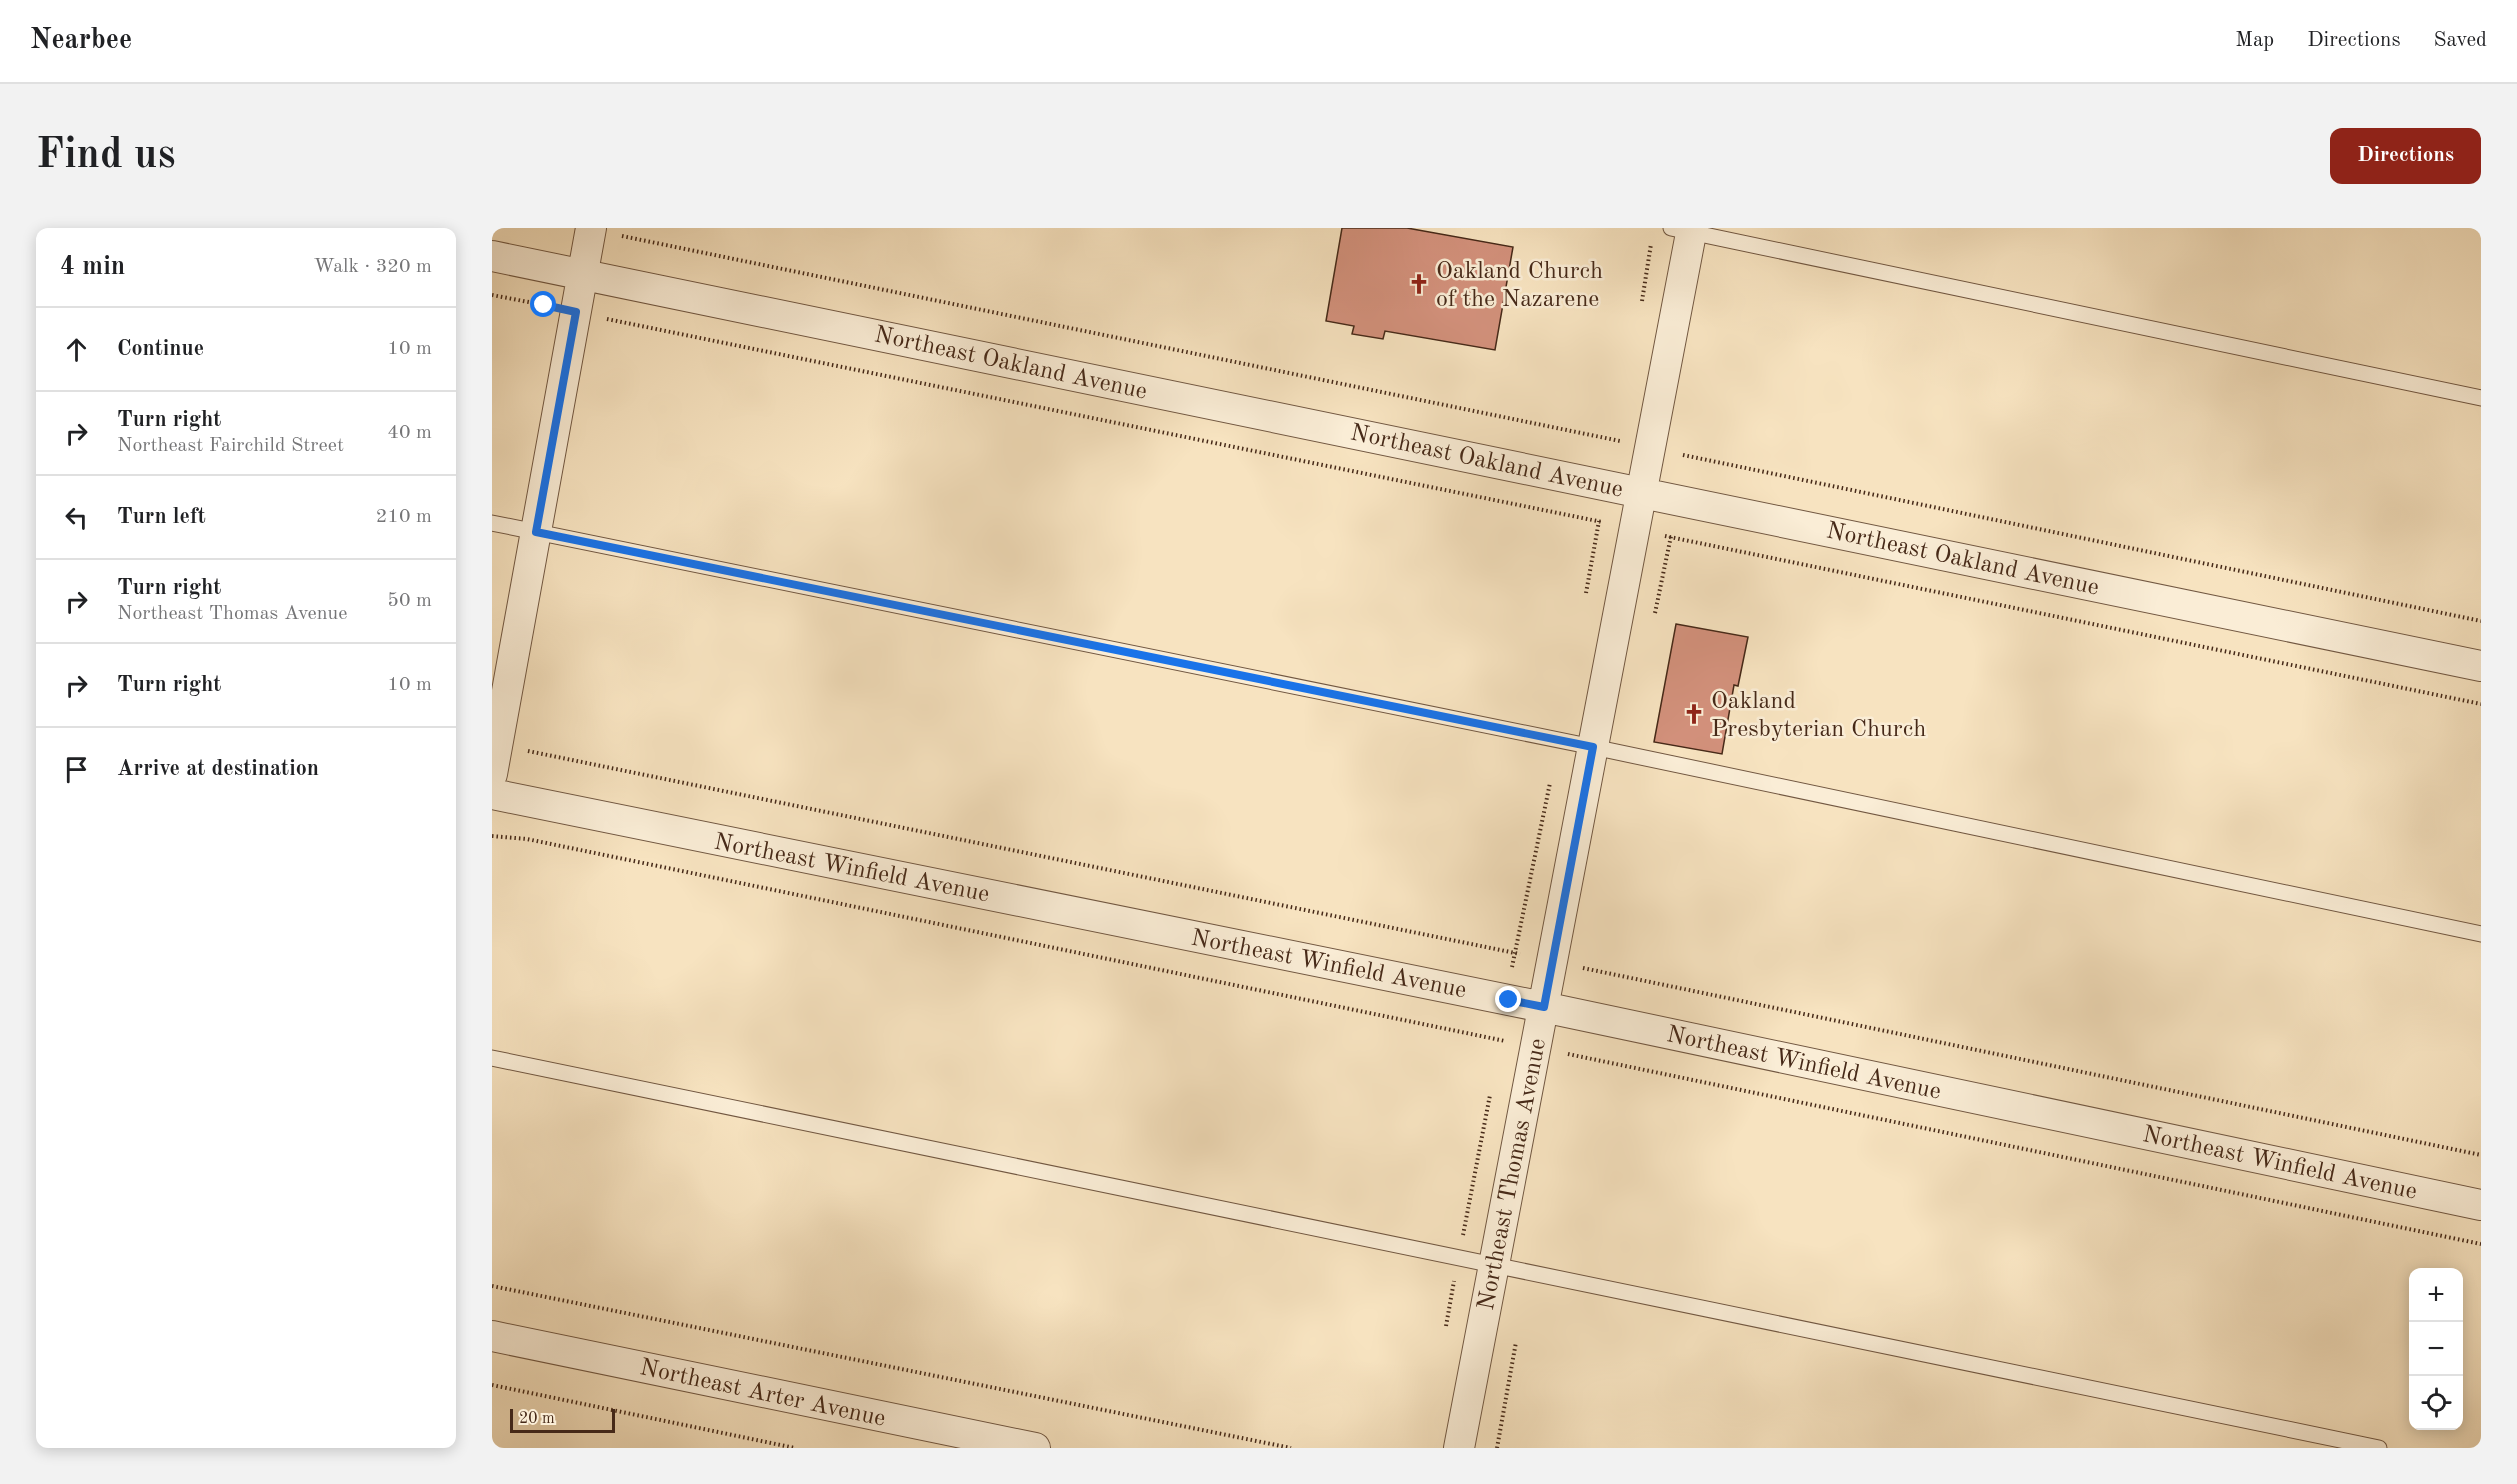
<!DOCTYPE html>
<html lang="en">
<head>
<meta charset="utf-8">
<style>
  :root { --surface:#fff; --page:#f2f2f2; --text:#202124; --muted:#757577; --line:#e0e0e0; --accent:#8f2418 }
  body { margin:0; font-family:"Old Standard TT",serif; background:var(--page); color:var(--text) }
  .controls { position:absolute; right:18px; bottom:18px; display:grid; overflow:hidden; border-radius:12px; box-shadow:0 3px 15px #0003 }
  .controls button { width:54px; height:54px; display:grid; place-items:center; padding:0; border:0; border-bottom:2px solid var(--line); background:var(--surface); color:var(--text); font:30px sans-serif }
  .scale { position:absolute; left:18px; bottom:15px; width:105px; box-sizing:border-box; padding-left:6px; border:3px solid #462918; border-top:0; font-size:16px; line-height:21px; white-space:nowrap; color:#462918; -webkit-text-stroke:4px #faedd6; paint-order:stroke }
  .stop { position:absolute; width:18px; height:18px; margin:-14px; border:4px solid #1a73e8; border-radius:50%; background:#fff }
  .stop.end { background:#1a73e8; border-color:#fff; box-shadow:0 2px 6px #0008 }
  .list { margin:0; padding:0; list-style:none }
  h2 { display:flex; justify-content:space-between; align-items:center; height:78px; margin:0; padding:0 24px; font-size:26px }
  h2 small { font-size:20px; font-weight:400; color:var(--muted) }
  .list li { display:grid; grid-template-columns:39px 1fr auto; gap:18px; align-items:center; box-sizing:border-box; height:84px; padding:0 24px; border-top:2px solid var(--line) }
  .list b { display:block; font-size:22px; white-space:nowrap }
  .list p { margin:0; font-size:20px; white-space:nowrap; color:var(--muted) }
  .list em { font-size:20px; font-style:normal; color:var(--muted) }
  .icon { flex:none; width:33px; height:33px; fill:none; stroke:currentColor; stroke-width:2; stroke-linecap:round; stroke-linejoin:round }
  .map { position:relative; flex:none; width:1989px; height:1220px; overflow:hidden; border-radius:12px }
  header { display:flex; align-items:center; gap:36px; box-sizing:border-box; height:84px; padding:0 30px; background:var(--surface); border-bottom:2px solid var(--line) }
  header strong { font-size:28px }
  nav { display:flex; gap:33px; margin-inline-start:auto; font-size:21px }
  .intro { display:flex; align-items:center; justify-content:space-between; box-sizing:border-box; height:144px; padding:0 36px }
  h1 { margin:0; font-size:42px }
  .button { padding:15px 27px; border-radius:12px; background:var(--accent); color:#fff; font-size:21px; font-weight:700 }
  main { display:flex; gap:36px; padding:0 36px }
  aside { flex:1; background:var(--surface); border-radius:12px; box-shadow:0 3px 15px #0003 }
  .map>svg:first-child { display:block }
</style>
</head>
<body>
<header>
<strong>Nearbee</strong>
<nav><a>Map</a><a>Directions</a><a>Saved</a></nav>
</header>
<div class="intro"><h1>Find us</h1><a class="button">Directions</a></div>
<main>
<aside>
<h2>4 min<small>Walk · 320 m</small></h2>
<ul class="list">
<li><svg class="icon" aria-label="ahead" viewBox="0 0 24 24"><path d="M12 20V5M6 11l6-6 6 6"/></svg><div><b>Continue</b></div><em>10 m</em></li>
<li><svg class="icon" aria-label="right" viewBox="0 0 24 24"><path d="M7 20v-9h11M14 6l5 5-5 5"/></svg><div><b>Turn right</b><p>Northeast Fairchild Street</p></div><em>40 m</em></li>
<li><svg class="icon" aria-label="left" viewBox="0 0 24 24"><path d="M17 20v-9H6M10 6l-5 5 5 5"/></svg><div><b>Turn left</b></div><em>210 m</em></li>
<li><svg class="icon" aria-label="right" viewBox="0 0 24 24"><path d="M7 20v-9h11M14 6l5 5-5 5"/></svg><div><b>Turn right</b><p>Northeast Thomas Avenue</p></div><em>50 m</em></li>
<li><svg class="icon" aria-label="right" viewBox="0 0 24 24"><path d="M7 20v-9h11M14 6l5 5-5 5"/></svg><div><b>Turn right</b></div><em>10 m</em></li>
<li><svg class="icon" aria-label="arrive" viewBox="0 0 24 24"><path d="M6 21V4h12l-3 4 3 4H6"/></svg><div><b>Arrive at destination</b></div></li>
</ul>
</aside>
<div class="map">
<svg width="1989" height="1220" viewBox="0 0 1989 1220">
  <rect width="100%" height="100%" fill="#f7e3c0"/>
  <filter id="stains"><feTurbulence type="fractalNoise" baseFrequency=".00333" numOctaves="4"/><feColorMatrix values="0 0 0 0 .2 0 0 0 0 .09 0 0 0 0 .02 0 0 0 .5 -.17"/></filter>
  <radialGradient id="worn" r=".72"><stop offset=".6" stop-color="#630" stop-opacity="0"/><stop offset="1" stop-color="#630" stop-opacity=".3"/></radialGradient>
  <path fill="#d3917c" stroke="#462918" stroke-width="1.5" d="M850 0H915L1021 19 1003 122 893 103 891 111 860 106 862 98 834 93Z
    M1184 396 1256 409 1246 458 1242 457 1230 526 1162 514Z"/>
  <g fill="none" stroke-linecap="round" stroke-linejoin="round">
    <g stroke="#725842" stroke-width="17">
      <path id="lane" d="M1179 0 1989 170
        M0 295 1101 519 1989 706
        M0 830 1887 1220"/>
    </g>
    <g stroke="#725842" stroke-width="32">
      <path id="street" d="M0 28 1989 438
        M0 546 99 0
        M0 566 1051 779 1989 977
        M0 1108 543 1220
        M967 1220 1200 0"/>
    </g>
    <path stroke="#462918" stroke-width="4" stroke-dasharray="1.5 3" stroke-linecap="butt" d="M130 8 1128 213
      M0 67 52 77
      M1150 73 1159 16
      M115 91 1110 294
      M1191 227 1989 393
      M1173 308 1989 476
      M1094 365 1107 293
      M1163 385 1179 308
      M36 523 1028 726
      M0 608 35 611 1013 813
      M1020 739 1058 555
      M1091 740 1989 927
      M1076 826 1989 1016
      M971 1007 998 867
      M0 1058 799 1220
      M954 1098 962 1053
      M0 1157 303 1220
      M1005 1220 1024 1114"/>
    <use href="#lane" stroke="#faedd6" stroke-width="15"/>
    <use href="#street" stroke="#faedd6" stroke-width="30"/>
  </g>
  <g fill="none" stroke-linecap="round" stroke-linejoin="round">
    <path stroke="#1a73e8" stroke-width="8" d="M52 77 84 84 44 304 1101 519 1052 779 1017 772"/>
  </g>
  <defs>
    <g id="church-bare" transform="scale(1.62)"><path d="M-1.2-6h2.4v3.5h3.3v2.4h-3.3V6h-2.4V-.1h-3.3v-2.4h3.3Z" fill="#8f2418" stroke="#faedd6" stroke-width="2.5" paint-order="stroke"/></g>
  </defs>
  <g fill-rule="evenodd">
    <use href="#church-bare" x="927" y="56"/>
    <use href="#church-bare" x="1202" y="486"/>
  </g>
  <g text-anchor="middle" stroke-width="5" stroke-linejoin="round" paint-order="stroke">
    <g font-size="24" fill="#462918" stroke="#faedd6" text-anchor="start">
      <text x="944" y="50">Oakland Church<tspan x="944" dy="28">of the Nazarene</tspan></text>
      <text x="1219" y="480">Oakland<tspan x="1219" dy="28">Presbyterian Church</tspan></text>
    </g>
    <g font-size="24" fill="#462918" stroke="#faedd6">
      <text transform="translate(519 134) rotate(12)" y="8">Northeast Oakland Avenue</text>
      <text transform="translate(995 232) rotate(12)" y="8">Northeast Oakland Avenue</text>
      <text transform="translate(1471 330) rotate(12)" y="8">Northeast Oakland Avenue</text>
      <text transform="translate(360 639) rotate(11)" y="8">Northeast Winfield Avenue</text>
      <text transform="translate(837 735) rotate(11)" y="8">Northeast Winfield Avenue</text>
      <text transform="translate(1312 834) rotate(12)" y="8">Northeast Winfield Avenue</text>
      <text transform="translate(1788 934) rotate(12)" y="8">Northeast Winfield Avenue</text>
      <text transform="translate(1019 946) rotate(-79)" y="8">Northeast Thomas Avenue</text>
      <text transform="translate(271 1164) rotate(12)" y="8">Northeast Arter Avenue</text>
    </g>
  </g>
  <rect width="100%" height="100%" filter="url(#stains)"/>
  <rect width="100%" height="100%" fill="url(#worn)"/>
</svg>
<div class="controls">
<button>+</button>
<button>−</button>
<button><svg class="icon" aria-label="locate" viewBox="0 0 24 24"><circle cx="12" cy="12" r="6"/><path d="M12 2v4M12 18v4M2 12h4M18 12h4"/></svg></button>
</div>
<div class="scale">20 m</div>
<div class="stop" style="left:52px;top:77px"></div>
<div class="stop end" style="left:1017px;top:772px"></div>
</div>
</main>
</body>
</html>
